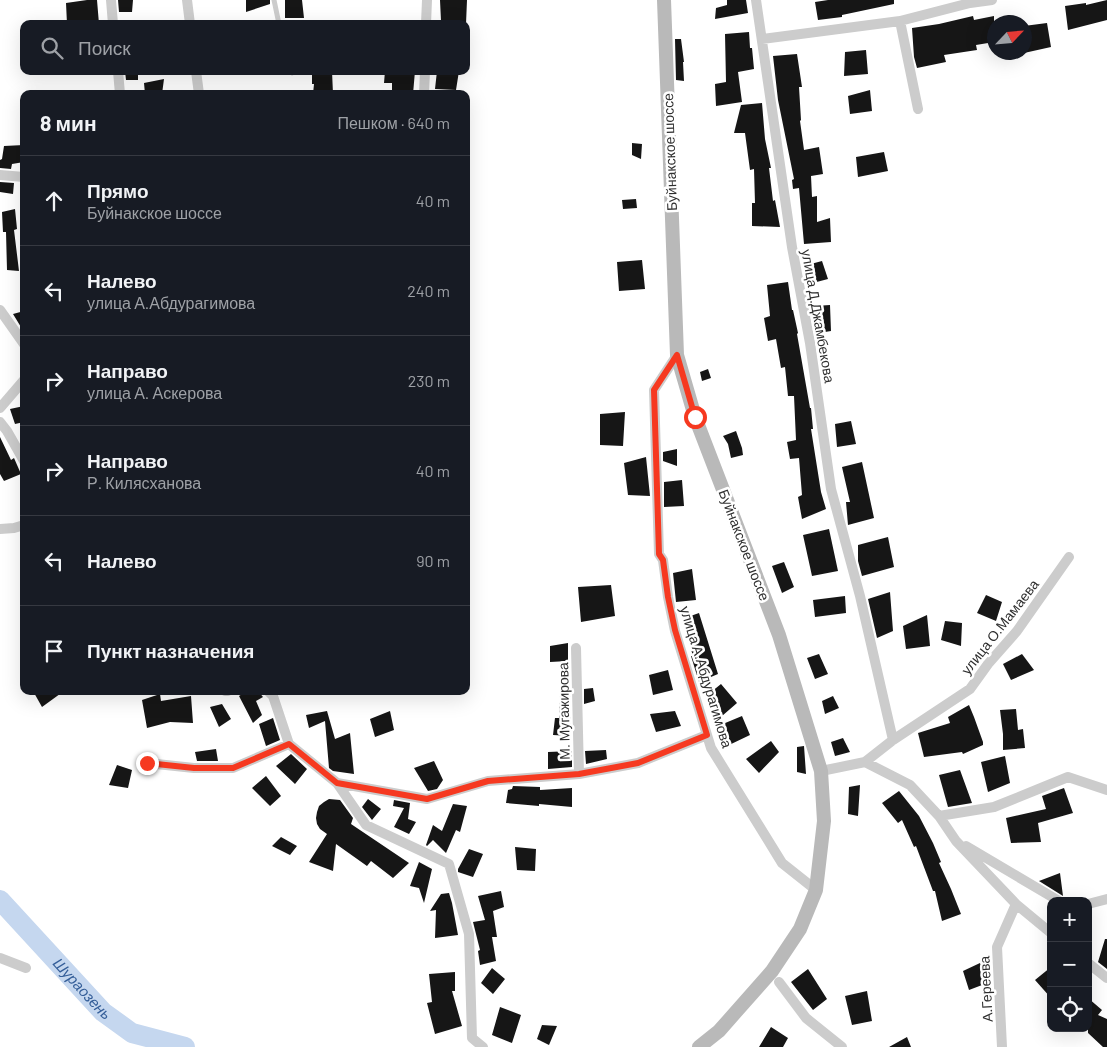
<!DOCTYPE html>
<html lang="ru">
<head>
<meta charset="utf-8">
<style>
  :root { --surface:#171b24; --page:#242831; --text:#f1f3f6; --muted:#9ea1a6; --line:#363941 }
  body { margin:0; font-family:Barlow,sans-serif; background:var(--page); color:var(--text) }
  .controls { position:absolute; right:15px; bottom:15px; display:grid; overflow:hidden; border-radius:10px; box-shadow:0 5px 20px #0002 }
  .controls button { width:45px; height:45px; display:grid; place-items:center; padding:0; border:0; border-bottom:1px solid var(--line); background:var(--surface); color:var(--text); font:25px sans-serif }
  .compass { position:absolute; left:987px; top:15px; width:45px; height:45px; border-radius:50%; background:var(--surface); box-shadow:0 5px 20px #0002; rotate:64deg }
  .stop { position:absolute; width:15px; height:15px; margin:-11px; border:4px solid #f63920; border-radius:50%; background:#fff }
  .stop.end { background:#f63920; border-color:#fff; box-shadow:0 1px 5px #0008 }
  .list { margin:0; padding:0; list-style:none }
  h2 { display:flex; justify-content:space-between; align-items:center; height:65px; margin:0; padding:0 20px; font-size:21px }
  h2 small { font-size:16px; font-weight:400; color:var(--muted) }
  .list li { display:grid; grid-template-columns:32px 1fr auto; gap:15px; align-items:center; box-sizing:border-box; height:90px; padding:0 20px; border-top:1px solid var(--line) }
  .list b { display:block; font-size:19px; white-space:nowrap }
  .list p { margin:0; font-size:16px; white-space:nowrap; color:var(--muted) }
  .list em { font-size:16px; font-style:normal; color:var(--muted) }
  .icon { flex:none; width:28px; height:28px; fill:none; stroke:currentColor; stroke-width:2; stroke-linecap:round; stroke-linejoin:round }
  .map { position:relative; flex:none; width:1107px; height:1047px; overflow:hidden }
  .search { position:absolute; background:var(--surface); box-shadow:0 5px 20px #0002; left:20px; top:20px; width:450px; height:55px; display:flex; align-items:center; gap:12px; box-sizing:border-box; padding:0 18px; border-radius:10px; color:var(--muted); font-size:19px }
  .panel { position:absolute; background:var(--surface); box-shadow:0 5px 20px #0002; left:20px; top:90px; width:450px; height:605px; border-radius:10px }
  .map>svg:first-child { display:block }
</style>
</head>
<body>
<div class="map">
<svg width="1107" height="1047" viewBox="0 0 1107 1047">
  <rect width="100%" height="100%" fill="#fff"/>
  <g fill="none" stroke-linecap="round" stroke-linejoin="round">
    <path stroke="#c5d7ef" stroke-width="20" id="s1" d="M0 900 103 1012 132 1033 185 1047"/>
  </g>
  <path fill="#161616" d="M87 0H97L99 24H67L66 3Z
    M118 0H133L132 12H119Z
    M246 0H270V4L246 12Z
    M285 0H302L304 18H285Z
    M440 0H467L466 24H454L441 21Z
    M727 0H746L748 13 715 19 716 8 727 5Z
    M828 0H894V4L842 15V17L818 20 815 2Z
    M1107 0V20L1068 30 1065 6 1086 3V5Z
    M973 16 974 20 994 16V42L976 45 977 50 944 55 946 62 917 68 914 57 912 28 939 24Z
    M1047 23 1051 47 1024 53V26Z
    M749 32 750 48H752L754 69 738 72 742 102 716 106 715 84 726 82 725 34Z
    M675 39H681L684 62H683L684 81 676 80Z
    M866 50 868 74 844 76 845 52Z
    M797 54 802 87H799L801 120 800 121 804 150 819 147 823 174 811 176 812 197 817 196V222L830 218 831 242 804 244 799 188 793 189 792 180 794 179 778 100 773 56Z
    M125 71H138V80H126Z
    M312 71H332L333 94H313L314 84H312Z
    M385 71H415L413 94H392V83H384Z
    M437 71H459L456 90 435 89Z
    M164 79 162 94H145L144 83Z
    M870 90 872 111 850 114 848 96Z
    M762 103 765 139 771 168H769L773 201 775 200 780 227 752 226V203H755L754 169 750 170 745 133H734L741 105Z
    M632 143 642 144 641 159 632 155Z
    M24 145V162L12 164 11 169 0 168V160L2 159 4 146Z
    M884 152 888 171 858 177 856 157Z
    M0 182 14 183 13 194 0 192Z
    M636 199 637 208 623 209 622 200Z
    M15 209 17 229 14 230 19 271 7 270 6 232H3L2 212Z
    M642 260 645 289 619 291 617 262Z
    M822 261 828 279 809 284 807 265Z
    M788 282 792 310H793L798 333 797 334 810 408H811L813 429H811L821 492 826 509 802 519 798 497 802 495 799 458 790 459 787 442 796 440 794 396H788L785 367 781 368 776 339 768 341 764 318 770 316 767 285Z
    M830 305 831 331 819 333 815 306Z
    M24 311V332L13 314Z
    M708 369 711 378 702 381 700 372Z
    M24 406V422L15 424 10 409Z
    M625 412 623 446 600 445V414Z
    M851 421 856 444 837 447 835 424Z
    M736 431 742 448 743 455 731 458 728 444 723 436Z
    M0 437 11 460 14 458 21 474 4 481 0 474Z
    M677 449V466L663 461V452Z
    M646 457 650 496 628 495 624 463Z
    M862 462 874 518 848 525 846 502H850L842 467Z
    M682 480 684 506 664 507V482Z
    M829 529 838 571 812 576 803 535Z
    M888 537 894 567 862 576 858 561V545Z
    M784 562 794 587 782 593 772 566Z
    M692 569 696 600 676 602 673 573Z
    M611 585 615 616 581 622 578 587Z
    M890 592 893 631 877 638 868 599Z
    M986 595 1002 602 996 621 977 613Z
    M845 596 846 613 815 617 813 600Z
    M699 613 718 674 699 682 691 656H693L682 619Z
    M927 615 930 646 906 649 903 626Z
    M945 621 962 623 961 646 941 640Z
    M568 643V661L550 662V646Z
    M819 654 828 674 815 679 807 658Z
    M1022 654 1034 670 1011 680 1003 664Z
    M668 670 673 690 653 695 649 675Z
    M721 684 737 703 722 716 706 696Z
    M593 688 595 701 584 704V689Z
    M33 691H64L42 707Z
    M247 691H258L263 697 256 701 262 715 253 723 239 696Z
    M570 692 571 736 553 735 555 718H559L560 693Z
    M160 694 161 701 191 696 193 723 170 722 147 728 142 700Z
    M833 696 839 708 825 714 822 701Z
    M222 704 231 719 219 727 210 707Z
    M969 705 974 717 983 742V745L963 754 962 752 924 757 918 733 950 723 948 717Z
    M1016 709 1018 730 1023 729 1025 748 1003 750V734L1000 710Z
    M327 711 335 739 350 733 354 774 333 771 329 768 325 721 309 728 306 715Z
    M390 711 394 730 375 737 370 719Z
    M675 711 681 726 656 732 650 714Z
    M742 716 750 735 727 746 718 726Z
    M273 718 280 740 266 746 259 724Z
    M843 738 850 752 835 756 831 742Z
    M771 741 779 752 759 773 746 759Z
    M804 746 806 774 797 772V747Z
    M216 749 218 761H197L195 752Z
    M606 750 607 759 586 764 585 751Z
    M572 751V767L548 769V752Z
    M291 754 307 769 295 784 276 766Z
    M1005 756 1010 783 988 792 981 762Z
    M434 761 443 780 437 789 428 791 414 768Z
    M117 765 132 770 128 788 109 785Z
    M960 770 972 803 948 807 939 775Z
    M266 776 281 796 270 806 252 788Z
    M860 785 858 816 848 814 849 787Z
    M513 786 540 787V790L572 788V807L539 804V806L506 803 508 790 512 789Z
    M1064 788 1073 813 1038 823 1041 842 1011 843 1006 818 1046 809 1042 796Z
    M899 791 919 816 933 843 941 862 939 863 951 889 961 914 942 921 935 891H933L916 846 914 847 902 820 898 823 882 803Z
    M329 799 340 800 353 818 351 824 409 863 393 878 371 861 367 866 336 844 333 871 309 862 327 834 320 829 317 824 316 818 317 812 319 806 324 802Z
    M368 799 381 809 372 820 362 807Z
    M394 800 410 803 408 819 416 822 409 834 394 827 404 808 393 806Z
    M453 804 467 806 460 832 456 830 446 853 433 840 427 846 426 845 433 825 442 831Z
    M281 837 297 846 290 855 272 846Z
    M515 847 536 849 535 871 517 870Z
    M469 849 483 854 473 877 458 872V869Z
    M419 862 432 869 424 903 419 888 410 886Z
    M1060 873 1063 896 1039 881Z
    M501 891 504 907 493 911 497 937H492L496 961 480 965 478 951 480 950 473 922 485 920 478 896Z
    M449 893 452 903 458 935 435 938 436 910 430 911 441 894Z
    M1105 939H1107V969L1098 962Z
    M980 963 990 982 969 990 963 971Z
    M1051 967V998L1035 980Z
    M492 968 505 979 493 994 481 983Z
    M808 969 827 999 813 1010 791 982Z
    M455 972V991H452L462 1026 435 1034 427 1003 432 1002 429 974Z
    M867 991 872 1021 852 1025 845 996Z
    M1088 998 1102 1010 1098 1015 1107 1019V1047H1103L1088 1033Z
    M500 1007 521 1015 512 1043 492 1035Z
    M542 1025 557 1026 549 1045 537 1039Z
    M771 1027 788 1038 783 1047H759Z
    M907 1037 911 1047H889Z"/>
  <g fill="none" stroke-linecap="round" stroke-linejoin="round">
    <path stroke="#ccc" stroke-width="5" d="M274 0 279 24
      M291 71 292 73"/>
    <path stroke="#ccc" stroke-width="10" d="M111 0 113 24
      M187 0 190 24
      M756 0 792 247 810 343 831 489 860 596 893 740
      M900 21 918 109
      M426 24 427 0
      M762 39 900 21 970 3 992 0
      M118 71 120 94
      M196 71 199 94
      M424 94 425 71
      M0 175 24 177
      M0 310 24 344
      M677 355 654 390 659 554 663 560 668 597 675 631 711 748 782 863 816 890
      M0 408 24 380
      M0 422 7 431 24 461
      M0 529 14 528 24 525
      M576 648 579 774
      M225 691H228
      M268 691 273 696 289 744 337 783 366 825 449 864 469 934 472 1038 483 1047
      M865 762 910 785 939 816 956 841 1016 904 1051 933
      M147 763 194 768H233L289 744
      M821 771 865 762 893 740 970 689 988 664 1017 631 1069 557
      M337 783 427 799 488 781 579 774 638 763 707 735
      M939 816 994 807 1068 777 1107 790
      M966 846 1059 901
      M1088 904 1107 899
      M0 958 26 968
      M1088 963 1107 978
      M779 982 806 1018 842 1047
      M1002 1047 997 947 1016 904"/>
    <path stroke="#b9b9b9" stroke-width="14" d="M664 0 677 355 695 417 779 635 821 771 824 821 816 890 800 929 772 971 719 1031 699 1047"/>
  </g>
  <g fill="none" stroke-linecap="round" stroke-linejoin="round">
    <path stroke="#f63920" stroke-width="6" d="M147 763 194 768H233L289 744 337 783 427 799 488 781 579 774 638 763 707 735 675 630 668 597 663 560 659 554 654 390 677 355 695 417"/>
  </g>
  <g text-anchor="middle" stroke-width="5" stroke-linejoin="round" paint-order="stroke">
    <g font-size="14" fill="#2f2f2f" stroke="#fff">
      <text transform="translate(670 152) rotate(-92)" y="5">Буйнакское шоссе</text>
      <text transform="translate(818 316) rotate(80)" y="5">улица Д.Джамбекова</text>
      <text transform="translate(744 545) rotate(69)" y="5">Буйнакское шоссе</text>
      <text transform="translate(1000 627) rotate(-52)" y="5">улица О.Мамаева</text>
      <text transform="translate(706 677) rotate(73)" y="5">улица А.Абдурагимова</text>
      <text transform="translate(564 711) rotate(-91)" y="5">М. Мугажирова</text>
      <text transform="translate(986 989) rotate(-93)" y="5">А.Гереева</text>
    </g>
    <g font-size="15" font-style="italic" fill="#345e99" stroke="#fff">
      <text dy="5" stroke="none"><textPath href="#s1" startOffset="121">Шураозень</textPath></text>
    </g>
  </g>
</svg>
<div class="controls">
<button>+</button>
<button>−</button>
<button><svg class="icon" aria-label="locate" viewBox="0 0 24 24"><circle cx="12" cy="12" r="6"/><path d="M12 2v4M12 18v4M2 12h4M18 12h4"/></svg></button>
</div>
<svg class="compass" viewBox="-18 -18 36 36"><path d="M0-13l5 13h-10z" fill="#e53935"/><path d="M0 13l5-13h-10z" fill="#9ea1a6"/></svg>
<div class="stop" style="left:695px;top:417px"></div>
<div class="stop end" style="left:147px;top:763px"></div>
<div class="search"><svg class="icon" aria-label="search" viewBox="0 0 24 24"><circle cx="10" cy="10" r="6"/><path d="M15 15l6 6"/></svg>Поиск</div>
<section class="panel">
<h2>8 мин<small>Пешком · 640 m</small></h2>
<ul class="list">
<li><svg class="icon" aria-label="ahead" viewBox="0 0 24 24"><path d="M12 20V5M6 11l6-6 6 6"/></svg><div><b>Прямо</b><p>Буйнакское шоссе</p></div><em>40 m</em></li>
<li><svg class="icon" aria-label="left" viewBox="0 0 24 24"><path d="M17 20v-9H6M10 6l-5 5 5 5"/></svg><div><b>Налево</b><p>улица А.Абдурагимова</p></div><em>240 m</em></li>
<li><svg class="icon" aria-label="right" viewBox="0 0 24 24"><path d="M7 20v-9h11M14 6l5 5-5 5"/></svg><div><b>Направо</b><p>улица А. Аскерова</p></div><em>230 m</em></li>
<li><svg class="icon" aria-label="right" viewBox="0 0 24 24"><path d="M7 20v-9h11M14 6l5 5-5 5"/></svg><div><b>Направо</b><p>Р. Килясханова</p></div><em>40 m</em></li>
<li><svg class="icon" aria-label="left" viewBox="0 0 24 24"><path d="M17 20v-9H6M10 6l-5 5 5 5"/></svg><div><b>Налево</b></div><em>90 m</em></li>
<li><svg class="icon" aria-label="arrive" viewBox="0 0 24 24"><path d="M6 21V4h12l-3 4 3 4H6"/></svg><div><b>Пункт назначения</b></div></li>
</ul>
</section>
</div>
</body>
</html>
